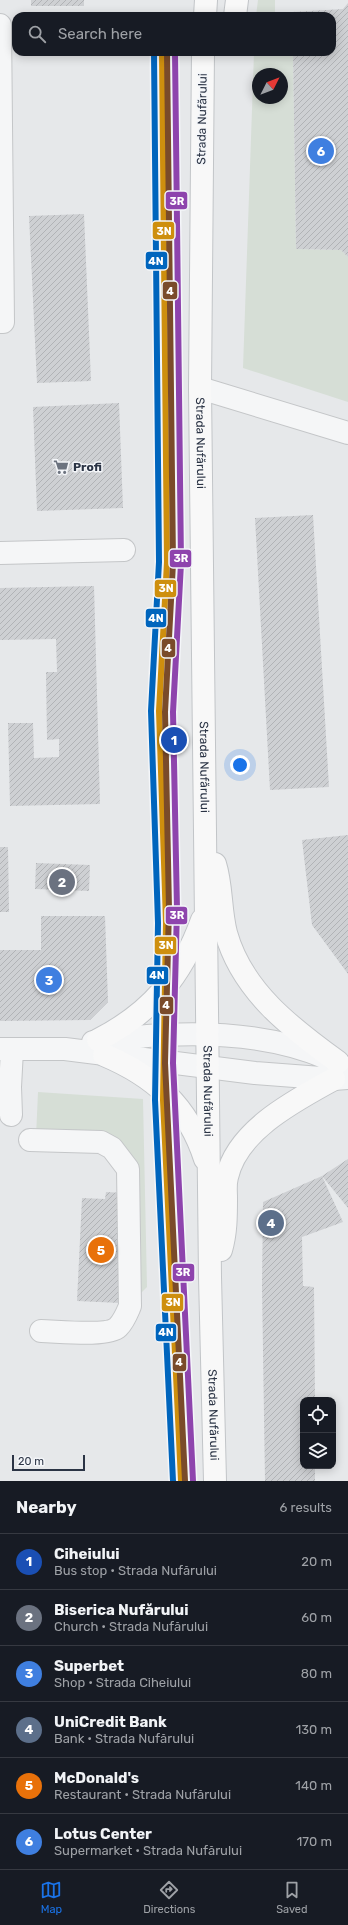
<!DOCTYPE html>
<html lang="en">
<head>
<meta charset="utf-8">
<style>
  :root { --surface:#171b24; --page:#242831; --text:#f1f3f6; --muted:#9ea1a6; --line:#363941; --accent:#1a73e8 }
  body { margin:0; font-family:Rubik,sans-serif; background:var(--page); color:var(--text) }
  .controls { position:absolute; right:12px; bottom:12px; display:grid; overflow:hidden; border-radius:8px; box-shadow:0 2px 10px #0003 }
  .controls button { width:36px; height:36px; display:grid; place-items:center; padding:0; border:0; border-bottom:1px solid var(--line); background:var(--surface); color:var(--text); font:20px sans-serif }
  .compass { position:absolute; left:252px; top:68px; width:36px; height:36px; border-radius:50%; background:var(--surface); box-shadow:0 2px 10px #0003; rotate:48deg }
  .scale { position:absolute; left:12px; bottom:10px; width:73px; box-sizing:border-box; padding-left:4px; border:2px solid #2b3445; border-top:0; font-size:11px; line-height:14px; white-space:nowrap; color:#2b3445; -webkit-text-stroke:3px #f4f6f9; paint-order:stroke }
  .you { position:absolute; left:240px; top:765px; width:14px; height:14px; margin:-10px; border:3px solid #fff; border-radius:50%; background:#1a73e8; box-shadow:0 0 0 6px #1a73e833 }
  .badge { display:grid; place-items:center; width:26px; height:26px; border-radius:50%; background:var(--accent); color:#fff; font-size:13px; font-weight:700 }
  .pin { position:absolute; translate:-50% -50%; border:2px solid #fff; box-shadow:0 1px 4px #0006 }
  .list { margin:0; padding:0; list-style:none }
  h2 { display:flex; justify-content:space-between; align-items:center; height:52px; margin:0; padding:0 16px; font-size:17px }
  h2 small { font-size:13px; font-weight:400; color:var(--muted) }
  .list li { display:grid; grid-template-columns:26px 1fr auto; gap:12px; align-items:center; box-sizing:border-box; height:56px; padding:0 16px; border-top:1px solid var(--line) }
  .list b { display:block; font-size:15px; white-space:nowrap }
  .list p { margin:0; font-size:13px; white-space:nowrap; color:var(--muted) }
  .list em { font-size:13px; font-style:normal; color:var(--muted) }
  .icon { flex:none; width:22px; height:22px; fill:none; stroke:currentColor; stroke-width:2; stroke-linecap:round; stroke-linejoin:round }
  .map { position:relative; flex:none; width:348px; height:1481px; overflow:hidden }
  .search { position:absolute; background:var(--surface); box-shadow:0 2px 10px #0003; left:12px; right:12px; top:12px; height:44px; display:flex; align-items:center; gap:10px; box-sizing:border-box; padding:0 14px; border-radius:12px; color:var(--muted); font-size:15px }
  .sheet { height:388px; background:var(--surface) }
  nav { display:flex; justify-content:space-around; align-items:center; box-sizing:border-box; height:56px; border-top:1px solid var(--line); background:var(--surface); font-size:11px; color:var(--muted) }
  nav a { display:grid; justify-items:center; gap:2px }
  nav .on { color:var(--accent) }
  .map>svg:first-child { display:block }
</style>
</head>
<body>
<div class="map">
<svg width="348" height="1481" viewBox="0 0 348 1481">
  <defs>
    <pattern id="building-hatch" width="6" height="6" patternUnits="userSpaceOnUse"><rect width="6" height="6" fill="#ced0d3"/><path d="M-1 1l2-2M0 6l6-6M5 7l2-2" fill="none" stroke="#b1b3b6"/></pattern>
  </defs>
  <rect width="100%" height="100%" fill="#e6e8ea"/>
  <path fill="#d6ded6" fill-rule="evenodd" d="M258 0H275V13L292 12 293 16H256Z
    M254 52H293L296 249 341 250 348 257V402L243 368ZM258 74H282V98H258Z
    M38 1092 143 1099 147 1287 134 1300 125 1149 36 1137Z"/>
  <path fill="url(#building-hatch)" d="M31 0H84V6H31Z
    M348 3V257L341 250 296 249 293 52H332V16H293L292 12 343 9Z
    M84 214 91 381 37 383 29 216Z
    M119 403 123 508 37 511 33 407Z
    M313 515 329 787 270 790 255 518Z
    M94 586 100 804 10 806 8 723H33L34 758 59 757V739L47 740 46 672H57L56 639 0 640V588Z
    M348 835V974L312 925 302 840Z
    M0 847H8L9 912H0Z
    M36 863 90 865 89 891 35 889Z
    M41 916H105L108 1002 90 1020 0 1021V950H41Z
    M348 1159V1208L322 1176Z
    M322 1176 343 1222 302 1237 303 1286 314 1287 315 1400H303V1466H315V1481H265L262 1286 263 1202Z
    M106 1192 125 1193 120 1303 77 1301 82 1198 105 1199Z"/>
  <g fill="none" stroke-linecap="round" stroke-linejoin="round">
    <g stroke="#c4c6c8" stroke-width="24">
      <path id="minor" d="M0 25 3 322H0
        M200 388 348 433
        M0 553 124 550
        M93 1042C107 1038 122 1038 136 1037 199 1031 268 1033 327 1058
        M0 1049H65L255 1073 334 1079 348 1078
        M11 1115 10 1087 12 1050
        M30 1140 101 1142 112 1148 128 1169 130 1306C127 1313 124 1321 118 1327 108 1337 56 1331 41 1331"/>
    </g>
    <g stroke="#c2c5c8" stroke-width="24">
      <g id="major">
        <path d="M205 16 206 0"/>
        <path d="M235 16 237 0"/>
        <path id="s1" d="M203 52 200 388 210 1277 215 1481"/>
        <path d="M215 864C222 886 220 910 226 933 242 991 291 1028 338 1062"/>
        <path d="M98 1040C151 1013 182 976 202 920"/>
        <path d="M104 1055C154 1076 188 1106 205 1159"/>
        <path d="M221 1250C226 1233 226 1216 226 1198 226 1192 225 1184 227 1177 237 1130 296 1100 334 1079"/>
      </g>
    </g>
    <use href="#minor" stroke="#f5f6f7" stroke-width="22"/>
    <use href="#major" stroke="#f8f8f8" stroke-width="22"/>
    <g stroke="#f4f6f9" stroke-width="9">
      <path id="tram-1" d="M162 52 167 562 159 711 166 923 163 1100 181 1481"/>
    </g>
    <g stroke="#f4f6f9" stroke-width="9">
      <path id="tram-2" d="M154 52 159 562 151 711 158 923 155 1100 173 1481"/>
    </g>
    <g stroke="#f4f6f9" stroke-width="9">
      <path id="tram-3" d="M175 52 181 563 173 712 177 909 173 1063 193 1481"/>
    </g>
    <g stroke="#f4f6f9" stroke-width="9">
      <path id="tram-4" d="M167 52 173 563 165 712 169 909 165 1063 185 1481"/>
    </g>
    <use href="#tram-1" stroke="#ce8f0e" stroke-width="6"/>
    <use href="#tram-2" stroke="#0065bd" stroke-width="6"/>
    <use href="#tram-3" stroke="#8e44ad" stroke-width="6"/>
    <use href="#tram-4" stroke="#7a4b2a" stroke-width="6"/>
  </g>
  <defs>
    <g id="supermarket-bare" transform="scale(1.2)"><path d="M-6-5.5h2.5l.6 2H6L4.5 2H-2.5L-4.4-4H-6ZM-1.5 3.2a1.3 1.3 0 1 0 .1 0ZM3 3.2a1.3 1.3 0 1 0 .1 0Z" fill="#6c737f" stroke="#f4f6f9" stroke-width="2.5" paint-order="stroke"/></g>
  </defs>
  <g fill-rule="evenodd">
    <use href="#supermarket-bare" x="61" y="467"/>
  </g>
  <g text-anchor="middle" stroke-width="3" stroke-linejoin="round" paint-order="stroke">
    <g font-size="12" fill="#2b3445" stroke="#f4f6f9">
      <text transform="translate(202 119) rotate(-89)" y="4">Strada Nufărului</text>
      <text dy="4" stroke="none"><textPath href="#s1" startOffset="391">Strada Nufărului</textPath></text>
      <text dy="4" stroke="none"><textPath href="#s1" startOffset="715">Strada Nufărului</textPath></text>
      <text dy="4" stroke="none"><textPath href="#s1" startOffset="1039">Strada Nufărului</textPath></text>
      <text dy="4" stroke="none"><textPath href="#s1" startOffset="1363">Strada Nufărului</textPath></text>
    </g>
    <g font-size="12" font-weight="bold" fill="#2b3445" stroke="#f4f6f9" text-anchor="start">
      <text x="73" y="471">Profi</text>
    </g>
  </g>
  <g stroke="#f4f6f9" stroke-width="1.5">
    <rect x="165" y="191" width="23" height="19" rx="4" fill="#8e44ad"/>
    <rect x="152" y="221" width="23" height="19" rx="4" fill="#ce8f0e"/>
    <rect x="145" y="251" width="23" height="19" rx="4" fill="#0065bd"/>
    <rect x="162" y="281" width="16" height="19" rx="4" fill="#7a4b2a"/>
    <rect x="169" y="549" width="23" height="19" rx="4" fill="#8e44ad"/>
    <rect x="154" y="579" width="23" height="19" rx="4" fill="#ce8f0e"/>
    <rect x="145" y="608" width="22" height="20" rx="4" fill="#0065bd"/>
    <rect x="161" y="638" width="15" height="20" rx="4" fill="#7a4b2a"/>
    <rect x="165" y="906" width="23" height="19" rx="4" fill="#8e44ad"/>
    <rect x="154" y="936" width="23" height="19" rx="4" fill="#ce8f0e"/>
    <rect x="146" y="966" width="23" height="19" rx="4" fill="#0065bd"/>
    <rect x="159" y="996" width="15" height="19" rx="4" fill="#7a4b2a"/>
    <rect x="172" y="1263" width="23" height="19" rx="4" fill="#8e44ad"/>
    <rect x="161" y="1293" width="23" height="19" rx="4" fill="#ce8f0e"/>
    <rect x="155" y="1323" width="22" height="19" rx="4" fill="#0065bd"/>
    <rect x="172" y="1353" width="15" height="19" rx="4" fill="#7a4b2a"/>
  </g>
  <g font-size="11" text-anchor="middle" font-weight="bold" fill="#fff">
    <text x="177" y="205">3R</text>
    <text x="164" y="235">3N</text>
    <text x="156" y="265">4N</text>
    <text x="170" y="295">4</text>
    <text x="181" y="562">3R</text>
    <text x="166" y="592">3N</text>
    <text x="156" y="622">4N</text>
    <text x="168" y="652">4</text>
    <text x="177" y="919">3R</text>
    <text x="166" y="949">3N</text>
    <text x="157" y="979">4N</text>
    <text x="166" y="1009">4</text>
    <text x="183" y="1276">3R</text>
    <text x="173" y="1306">3N</text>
    <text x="166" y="1336">4N</text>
    <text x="179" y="1366">4</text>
  </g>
</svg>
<div class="controls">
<button><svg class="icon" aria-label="locate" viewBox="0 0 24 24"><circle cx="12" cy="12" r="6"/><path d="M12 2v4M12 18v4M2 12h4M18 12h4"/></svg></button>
<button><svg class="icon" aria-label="layers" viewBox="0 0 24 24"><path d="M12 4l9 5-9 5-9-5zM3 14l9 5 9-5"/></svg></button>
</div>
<svg class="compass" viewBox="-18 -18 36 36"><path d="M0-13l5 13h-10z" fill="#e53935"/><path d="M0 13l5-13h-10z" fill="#9ea1a6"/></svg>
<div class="scale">20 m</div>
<div class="you"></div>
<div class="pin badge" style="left:174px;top:740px;background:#1a4fb4">1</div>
<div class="pin badge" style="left:62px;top:882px;background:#6b7280">2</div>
<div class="pin badge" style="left:49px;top:980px;background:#3f7fe0">3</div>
<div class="pin badge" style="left:271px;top:1223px;background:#5c6f8a">4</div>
<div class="pin badge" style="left:101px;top:1250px;background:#e8710a">5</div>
<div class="pin badge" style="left:321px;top:151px;background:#3f7fe0">6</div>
<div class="search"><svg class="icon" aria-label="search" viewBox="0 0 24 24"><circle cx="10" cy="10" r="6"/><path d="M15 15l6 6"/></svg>Search here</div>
</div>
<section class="sheet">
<h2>Nearby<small>6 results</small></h2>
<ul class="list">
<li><span class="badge" style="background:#1a4fb4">1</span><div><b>Ciheiului</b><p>Bus stop · Strada Nufărului</p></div><em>20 m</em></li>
<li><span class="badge" style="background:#6b7280">2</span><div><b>Biserica Nufărului</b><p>Church · Strada Nufărului</p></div><em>60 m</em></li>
<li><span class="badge" style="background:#3f7fe0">3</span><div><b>Superbet</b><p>Shop · Strada Ciheiului</p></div><em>80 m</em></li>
<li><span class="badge" style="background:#5c6f8a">4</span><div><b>UniCredit Bank</b><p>Bank · Strada Nufărului</p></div><em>130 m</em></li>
<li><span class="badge" style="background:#e8710a">5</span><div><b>McDonald's</b><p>Restaurant · Strada Nufărului</p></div><em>140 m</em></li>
<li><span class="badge" style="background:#3f7fe0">6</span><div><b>Lotus Center</b><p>Supermarket · Strada Nufărului</p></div><em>170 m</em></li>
</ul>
</section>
<nav>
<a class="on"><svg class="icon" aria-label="map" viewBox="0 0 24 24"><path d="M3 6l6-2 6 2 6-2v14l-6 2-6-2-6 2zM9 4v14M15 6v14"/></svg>Map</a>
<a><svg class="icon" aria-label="directions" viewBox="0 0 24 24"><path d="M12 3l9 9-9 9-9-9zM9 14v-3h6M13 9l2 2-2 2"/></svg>Directions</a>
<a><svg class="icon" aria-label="saved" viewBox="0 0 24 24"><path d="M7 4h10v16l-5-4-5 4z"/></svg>Saved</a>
</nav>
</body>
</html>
